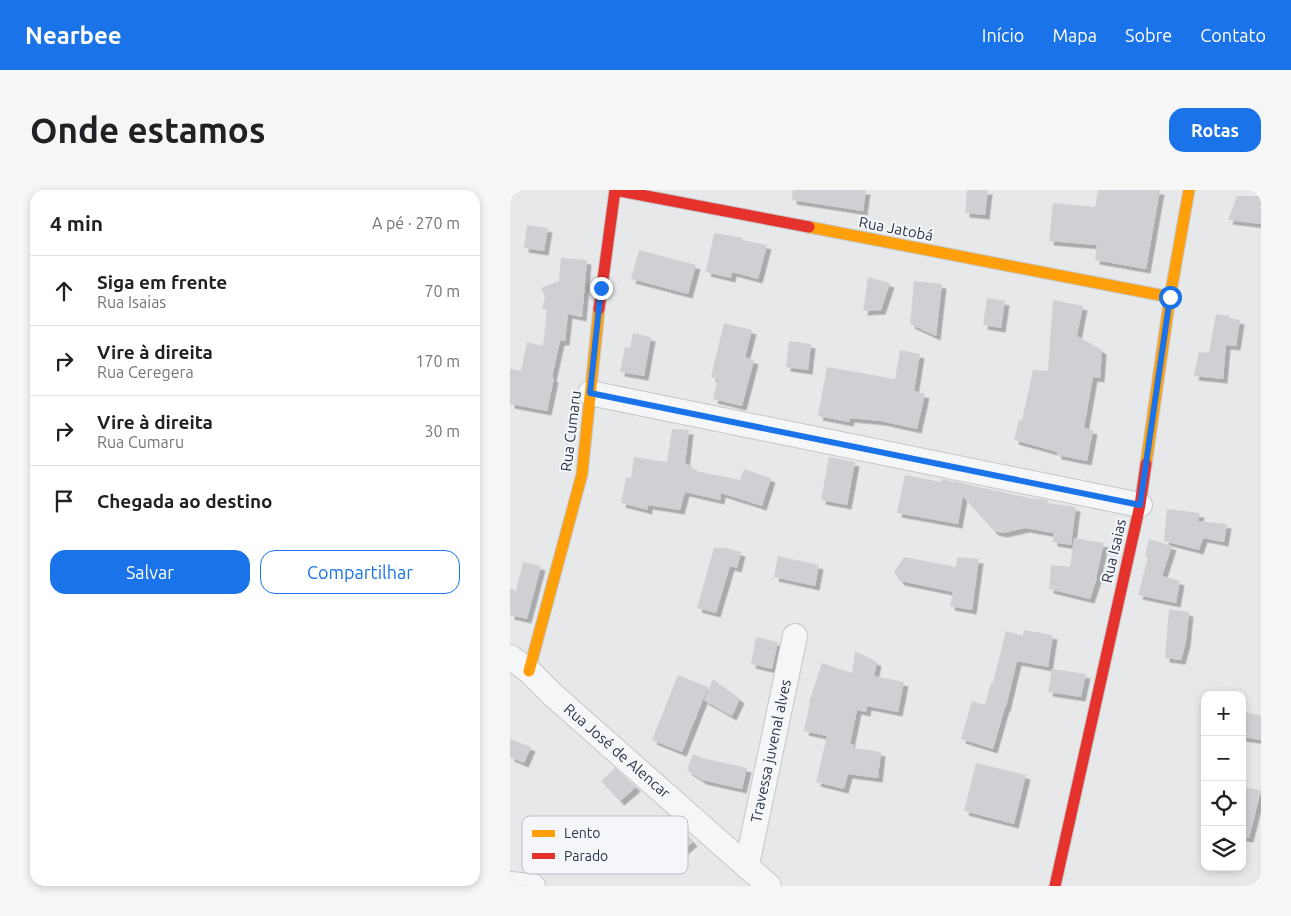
<!DOCTYPE html>
<html lang="pt">
<head>
<meta charset="utf-8">
<style>
  :root { --surface:#fff; --page:#f6f6f6; --text:#202124; --muted:#757577; --line:#e0e0e0; --accent:#1a73e8 }
  body { margin:0; font-family:Ubuntu,sans-serif; background:var(--page); color:var(--text) }
  .controls { position:absolute; right:15px; bottom:15px; display:grid; overflow:hidden; border-radius:10px; box-shadow:0 2px 8px #0003 }
  .controls button { width:45px; height:45px; display:grid; place-items:center; padding:0; border:0; border-bottom:1px solid var(--line); background:var(--surface); color:var(--text); font:25px sans-serif }
  .stop { position:absolute; width:15px; height:15px; margin:-11px; border:4px solid #1a73e8; border-radius:50%; background:#fff }
  .stop.end { background:#1a73e8; border-color:#fff; box-shadow:0 1px 5px #0008 }
  .list { margin:0; padding:0; list-style:none }
  h2 { display:flex; justify-content:space-between; align-items:center; height:65px; margin:0; padding:0 20px; font-size:21px }
  h2 small { font-size:16px; font-weight:400; color:var(--muted) }
  .list li { display:grid; grid-template-columns:32px 1fr auto; gap:15px; align-items:center; box-sizing:border-box; height:70px; padding:0 20px; border-top:1px solid var(--line) }
  .list b { display:block; font-size:19px; white-space:nowrap }
  .list p { margin:0; font-size:16px; white-space:nowrap; color:var(--muted) }
  .list em { font-size:16px; font-style:normal; color:var(--muted) }
  .actions { display:flex; gap:10px; padding:15px 20px }
  .actions a { flex:1; padding:11px 0; border:1px solid var(--accent); border-radius:15px; text-align:center; font-size:18px; color:var(--accent) }
  .actions .main { background:var(--accent); color:#fff }
  .icon { flex:none; width:28px; height:28px; fill:none; stroke:currentColor; stroke-width:2; stroke-linecap:round; stroke-linejoin:round }
  .map { position:relative; flex:none; width:751px; height:696px; overflow:hidden; border-radius:15px }
  header { display:flex; align-items:center; gap:30px; box-sizing:border-box; height:70px; padding:0 25px; background:var(--accent); color:#fff }
  header strong { font-size:24px }
  nav { display:flex; gap:28px; margin-inline-start:auto; font-size:18px }
  .intro { display:flex; align-items:center; justify-content:space-between; box-sizing:border-box; height:120px; padding:0 30px }
  h1 { margin:0; font-size:35px }
  .button { padding:12px 22px; border-radius:15px; background:var(--accent); color:#fff; font-size:18px; font-weight:700 }
  main { display:flex; gap:30px; padding:0 30px }
  aside { flex:1; background:var(--surface); border-radius:15px; box-shadow:0 2px 8px #0003 }
  .map>svg:first-child { display:block }
</style>
</head>
<body>
<header>
<strong>Nearbee</strong>
<nav><a>Início</a><a>Mapa</a><a>Sobre</a><a>Contato</a></nav>
</header>
<div class="intro"><h1>Onde estamos</h1><a class="button">Rotas</a></div>
<main>
<aside>
<h2>4 min<small>A pé · 270 m</small></h2>
<ul class="list">
<li><svg class="icon" aria-label="ahead" viewBox="0 0 24 24"><path d="M12 20V5M6 11l6-6 6 6"/></svg><div><b>Siga em frente</b><p>Rua Isaias</p></div><em>70 m</em></li>
<li><svg class="icon" aria-label="right" viewBox="0 0 24 24"><path d="M7 20v-9h11M14 6l5 5-5 5"/></svg><div><b>Vire à direita</b><p>Rua Ceregera</p></div><em>170 m</em></li>
<li><svg class="icon" aria-label="right" viewBox="0 0 24 24"><path d="M7 20v-9h11M14 6l5 5-5 5"/></svg><div><b>Vire à direita</b><p>Rua Cumaru</p></div><em>30 m</em></li>
<li><svg class="icon" aria-label="arrive" viewBox="0 0 24 24"><path d="M6 21V4h12l-3 4 3 4H6"/></svg><div><b>Chegada ao destino</b></div></li>
</ul>
<div class="actions"><a class="main">Salvar</a><a>Compartilhar</a></div>
</aside>
<div class="map">
<svg width="751" height="696" viewBox="0 0 751 696">
  <defs>
    <filter id="shadow"><feDropShadow dx="4.5" dy="4.5" stdDeviation="0" flood-color="#0004"/></filter>
  </defs>
  <rect width="100%" height="100%" fill="#e6e8ea"/>
  <path fill="#ced0d3" filter="url(#shadow)" d="M283 0H356L353 21 282 10Z
    M457 0H478L475 25 455 23Z
    M588 0H650L636 79 585 70 587 55 539 51 543 13 585 17Z
    M727 6H751V34L718 30Z
    M17 35 38 38 34 61 14 58Z
    M204 43 233 48 232 50 257 55 248 89 222 82 221 88 196 82Z
    M129 60 186 75 178 104 121 89Z
    M51 68 77 70 72 127 58 124 55 151H50L42 187 44 188 37 221 0 214V179L11 181 17 152 33 156 37 120 32 119 35 107 31 98 49 91Z
    M358 87 380 93 371 120 353 121Z
    M404 91 432 94 426 146 400 134Z
    M477 108 495 111 491 138 473 135Z
    M543 110 573 116 567 146 592 160 590 188 583 187 574 238 583 240 577 271 547 265V262L504 250 509 230 512 231 523 180 538 181Z
    M706 124 719 126V128L730 130 726 156 716 155 713 189 684 186 689 162 699 163Z
    M214 133 242 140 235 167 244 170 232 216 203 209 208 189 201 187Z
    M123 143 141 147 134 186 110 182 115 157 120 158Z
    M279 151 301 154 298 180 276 177Z
    M390 160 410 164 404 201 415 204 407 239 371 231 340 228 339 232 308 226 317 177 385 189Z
    M162 239 179 240 175 274 182 276 181 280 230 290 234 279 261 288 252 316 211 303 210 310 175 302 170 320 138 315V320L111 313 116 287 121 288 124 267 157 272Z
    M319 267 345 272 337 315 311 310Z
    M395 285 431 292 432 289 520 308 538 310 537 313 566 317 561 355 543 352V343L515 338 493 343 484 341 453 306 448 334 387 323Z
    M657 319 690 323 688 331 717 334 714 352 693 348 689 360 654 351Z
    M564 348 594 353 586 388H587L580 409 539 399 541 375 560 377Z
    M639 349 662 356 652 386 670 391 666 413 628 405 638 367 635 366Z
    M204 358H215L231 362 227 378 220 376 206 423 187 418Z
    M268 366 309 375 305 396 264 387Z
    M394 367 446 377 447 367 469 369 462 420 440 416 443 402 390 391 384 382Z
    M13 372 31 376 17 429 0 425V398L6 401Z
    M659 419 679 422 676 452 671 470 655 468Z
    M514 440 543 445 538 477 507 471 496 517H495L483 559 451 549 462 511 475 515 481 493H483L496 441 513 446Z
    M246 447 268 452 262 479 241 474Z
    M345 461 367 472 364 486 394 492 388 522 357 516 356 522 347 520 340 554 344 555 343 558 371 562 368 588 338 584 334 599 306 592 317 546 294 541 300 513 299 512 312 473 342 483Z
    M542 479 576 484 571 507 538 502Z
    M168 485 198 497 172 562 142 550Z
    M203 489 230 509 222 526 194 510Z
    M732 522 751 525V550L732 547Z
    M0 549 21 557 14 573 0 567Z
    M183 564 192 568 237 578 232 599 192 590 177 580Z
    M466 573 516 585 504 634 454 621Z
    M105 578 126 597 110 611 91 591Z
    M732 597 751 600 739 648 732 647Z
    M161 628 183 652 170 663 164 655 155 663 140 646Z"/>
  <g fill="none" stroke-linecap="round" stroke-linejoin="round">
    <g stroke="#c4c6c8" stroke-width="26">
      <path id="street" d="M80 203 630 315
        M0 467 19 481 43 505 259 696
        M237 675 285 446
        M0 694 23 696"/>
    </g>
    <g stroke="#c4c6c8" stroke-width="13">
      <path id="slow" d="M299 37 660 107
        M636 274 660 107 679 0
        M19 481 72 284 89 119"/>
    </g>
    <g stroke="#c4c6c8" stroke-width="13">
      <path id="jam" d="M89 119 105 0 299 37
        M545 696 630 315 636 274"/>
    </g>
    <use href="#street" stroke="#f5f6f7" stroke-width="24"/>
    <use href="#slow" stroke="#ff9f0a" stroke-width="11"/>
    <use href="#jam" stroke="#e5322d" stroke-width="11"/>
  </g>
  <g fill="none" stroke-linecap="round" stroke-linejoin="round">
    <path stroke="#1a73e8" stroke-width="6" d="M91 98 80 203 630 315 660 107"/>
  </g>
  <g text-anchor="middle" stroke-width="4" stroke-linejoin="round" paint-order="stroke">
    <g font-size="15" fill="#2b3445" stroke="#f4f6f9">
      <text transform="translate(386 39) rotate(11)" y="5">Rua Jatobá</text>
      <text transform="translate(61 241) rotate(-83)" y="5">Rua Cumaru</text>
      <text transform="translate(604 361) rotate(-77)" y="5">Rua Isaias</text>
      <text transform="translate(107 561) rotate(41)" y="5">Rua José de Alencar</text>
      <text transform="translate(261 561) rotate(-78)" y="5">Travessa juvenal alves</text>
    </g>
  </g>
  <rect x="12" y="626" width="166" height="58" rx="8" fill="#f4f6f9" stroke="#b8bcc3" stroke-width="1"/>
  <rect x="22" y="640" width="23" height="7" fill="#ff9f0a"/>
  <rect x="22" y="663" width="23" height="6" fill="#e5322d"/>
  <g font-size="14" fill="#2b3445">
    <text x="54" y="648">Lento</text>
    <text x="54" y="671">Parado</text>
  </g>
</svg>
<div class="controls">
<button>+</button>
<button>−</button>
<button><svg class="icon" aria-label="locate" viewBox="0 0 24 24"><circle cx="12" cy="12" r="6"/><path d="M12 2v4M12 18v4M2 12h4M18 12h4"/></svg></button>
<button><svg class="icon" aria-label="layers" viewBox="0 0 24 24"><path d="M12 4l9 5-9 5-9-5zM3 14l9 5 9-5"/></svg></button>
</div>
<div class="stop" style="left:660px;top:107px"></div>
<div class="stop end" style="left:91px;top:98px"></div>
</div>
</main>
</body>
</html>
